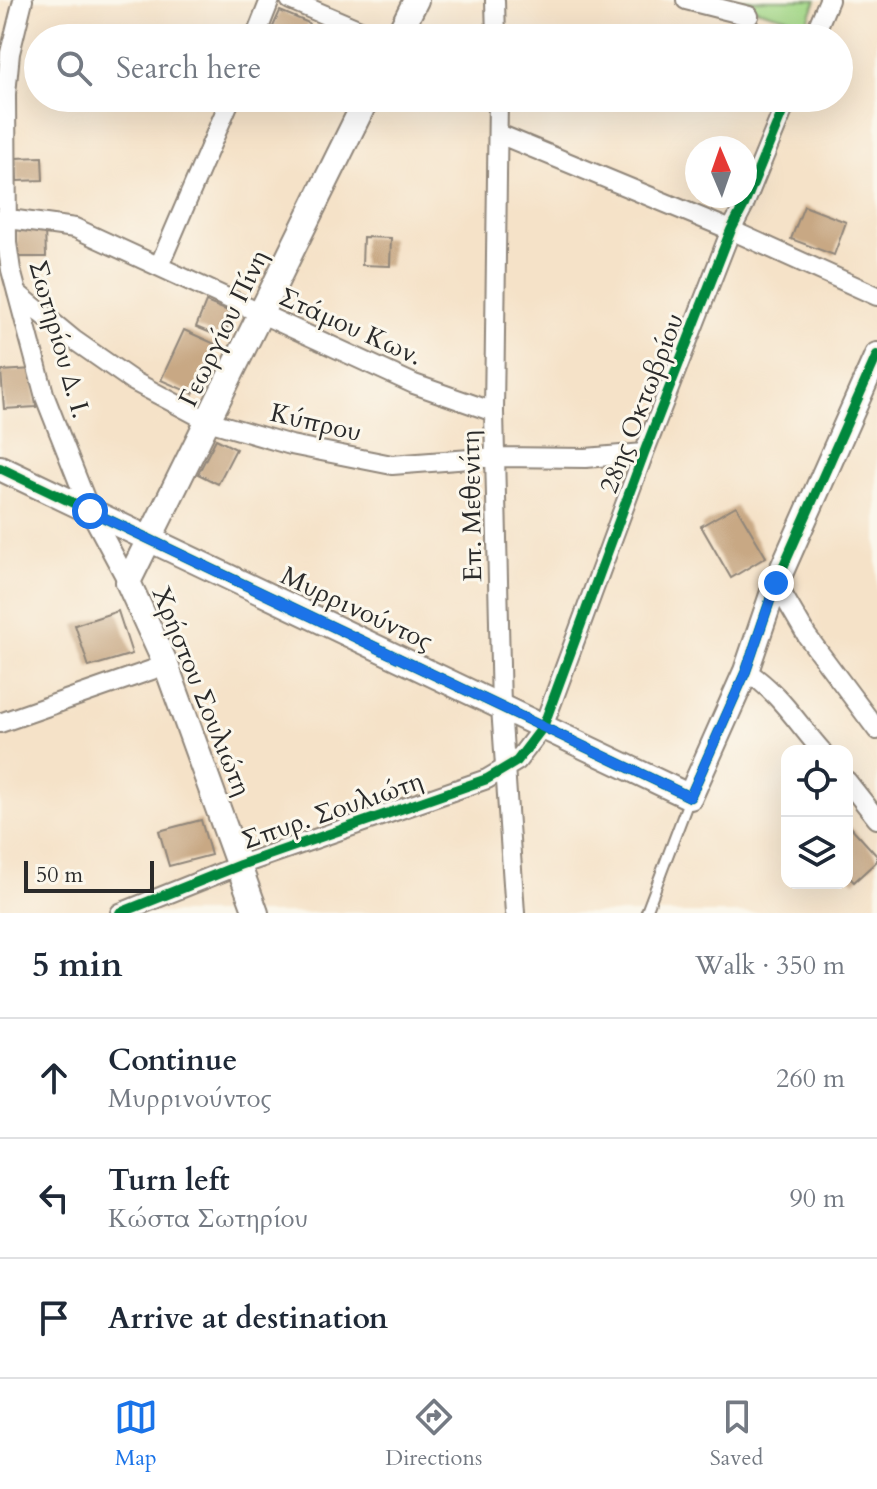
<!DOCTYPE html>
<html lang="en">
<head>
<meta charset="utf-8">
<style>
  :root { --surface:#fff; --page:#f2f2f3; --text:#1f2937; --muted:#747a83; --line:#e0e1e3; --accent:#1a73e8 }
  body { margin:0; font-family:Cardo,serif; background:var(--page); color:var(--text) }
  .controls { position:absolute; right:24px; bottom:24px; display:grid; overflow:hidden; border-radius:16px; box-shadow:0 8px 32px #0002 }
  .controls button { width:72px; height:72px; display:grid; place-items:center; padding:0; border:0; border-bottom:2px solid var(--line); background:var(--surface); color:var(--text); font:40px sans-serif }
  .compass { position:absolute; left:685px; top:136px; width:72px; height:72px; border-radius:50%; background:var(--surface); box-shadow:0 8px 32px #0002; rotate:358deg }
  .scale { position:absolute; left:24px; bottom:20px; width:130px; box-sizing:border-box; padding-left:8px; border:4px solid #2b2b2b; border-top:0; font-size:22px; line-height:28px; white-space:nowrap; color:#2b2b2b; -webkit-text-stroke:6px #fbf7ec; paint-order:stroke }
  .stop { position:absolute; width:24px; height:24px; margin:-18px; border:6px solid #1a73e8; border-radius:50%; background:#fff }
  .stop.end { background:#1a73e8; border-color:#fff; box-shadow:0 2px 8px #0008 }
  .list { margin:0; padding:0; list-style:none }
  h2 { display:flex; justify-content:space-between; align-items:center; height:104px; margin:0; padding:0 32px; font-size:34px }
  h2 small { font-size:26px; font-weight:400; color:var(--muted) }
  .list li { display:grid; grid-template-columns:52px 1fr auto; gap:24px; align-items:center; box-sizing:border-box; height:120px; padding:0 32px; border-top:2px solid var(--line) }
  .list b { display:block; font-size:30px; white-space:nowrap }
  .list p { margin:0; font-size:26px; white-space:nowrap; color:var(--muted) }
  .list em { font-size:26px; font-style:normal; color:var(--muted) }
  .icon { flex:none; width:44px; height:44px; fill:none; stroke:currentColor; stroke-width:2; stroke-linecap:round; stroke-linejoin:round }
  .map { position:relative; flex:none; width:877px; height:913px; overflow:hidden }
  .search { position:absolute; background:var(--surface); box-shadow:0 8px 32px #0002; left:24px; right:24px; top:24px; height:88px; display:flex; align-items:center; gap:20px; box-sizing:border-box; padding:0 28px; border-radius:44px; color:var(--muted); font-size:30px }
  .sheet { height:464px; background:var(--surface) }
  nav { display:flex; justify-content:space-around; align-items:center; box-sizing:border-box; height:112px; border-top:2px solid var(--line); background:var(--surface); font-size:22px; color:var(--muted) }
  nav a { display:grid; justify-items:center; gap:4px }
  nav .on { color:var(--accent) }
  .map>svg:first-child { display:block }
</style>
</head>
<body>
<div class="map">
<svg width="877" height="913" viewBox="0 0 877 913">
  <rect width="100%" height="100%" fill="#fbf7ec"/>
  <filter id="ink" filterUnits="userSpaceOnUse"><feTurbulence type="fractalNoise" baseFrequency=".0125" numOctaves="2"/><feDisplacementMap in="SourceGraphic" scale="16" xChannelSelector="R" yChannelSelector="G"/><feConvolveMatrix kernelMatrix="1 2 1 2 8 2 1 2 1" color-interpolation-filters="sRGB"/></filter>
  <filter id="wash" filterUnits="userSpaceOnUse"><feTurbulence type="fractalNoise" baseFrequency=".006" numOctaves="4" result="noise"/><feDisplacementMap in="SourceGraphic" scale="32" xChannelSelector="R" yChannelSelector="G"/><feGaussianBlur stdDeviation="1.8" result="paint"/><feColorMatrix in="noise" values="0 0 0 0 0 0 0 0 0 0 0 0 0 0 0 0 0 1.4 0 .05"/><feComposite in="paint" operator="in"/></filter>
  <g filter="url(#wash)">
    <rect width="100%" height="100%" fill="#f5e2c8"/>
    <path fill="#a5d989" stroke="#68825a" stroke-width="2" d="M723 0H816L807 23Z"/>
    <g id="blocks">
      <path fill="#c8a884" d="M280 11 309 23 302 38H268Z
        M42 157 43 180 17 181 16 158Z
        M804 206 846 222 834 255 791 239Z
        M45 229 46 257H17V230Z
        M363 237 391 238 390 266 362 265Z
        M206 302 233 313 223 338 196 327Z
        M184 330 215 344 193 394 161 380Z
        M33 369 36 407 4 409 1 371Z
        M216 439 236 449 218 484 198 474Z
        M736 506 766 557 731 578 701 526Z
        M118 611 132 654 89 667 75 625Z
        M201 820 211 855 169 866 159 831Z
        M849 825 877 856V861L854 882 847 875Z"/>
    </g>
  </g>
  <g filter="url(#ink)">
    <use href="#blocks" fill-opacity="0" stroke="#90867a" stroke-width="2"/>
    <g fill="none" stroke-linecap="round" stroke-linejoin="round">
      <g stroke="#90867a" stroke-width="13">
        <path id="service" d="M646 913 690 797"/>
      </g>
      <g stroke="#90867a" stroke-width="22">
        <path id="minor" d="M23 0 10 53 6 94 7 243 11 270 45 397 90 511 128 582
          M290 0 379 38
          M495 0 496 38
          M686 0 749 16
          M255 38 270 0
          M813 38 829 0
          M498 98 494 412 501 707 515 913
          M499 134 731 230 877 296
          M9 219 75 228 414 384 494 412
          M159 266 231 98
          M17 293 74 340 133 381 208 421 291 445 392 465 496 457 586 458 644 453
          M776 583 807 636 877 730
          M746 671C778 691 797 723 822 751
          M0 723 166 665
          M847 781 877 819
          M120 913 240 865 487 779 517 761 543 727 644 453 731 230 744 205 788 98"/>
      </g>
      <g stroke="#90867a" stroke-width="28">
        <path id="tertiary" d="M397 38 416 0
          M0 468 690 797 746 671 776 583 877 355
          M256 913 166 665 128 582 367 98"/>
      </g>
      <use href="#service" stroke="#fff" stroke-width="9"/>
      <use href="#minor" stroke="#fff" stroke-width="18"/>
      <use href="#tertiary" stroke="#fff" stroke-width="24"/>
      <g stroke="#fbf7ec" stroke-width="15">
        <path id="cycleway" d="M0 468 690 797 746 671 776 583 877 355
          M120 913 240 865 487 779 517 761 543 727 644 453 731 230 744 205 788 98"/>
      </g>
      <use href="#cycleway" stroke="#00873e" stroke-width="10"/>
    </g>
  </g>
  <g fill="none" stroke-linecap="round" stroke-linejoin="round" filter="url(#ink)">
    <path stroke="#1a73e8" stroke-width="10" d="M90 511 690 797 746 671 776 583"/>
  </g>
  <g text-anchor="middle" stroke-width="6" stroke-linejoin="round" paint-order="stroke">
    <g font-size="26" fill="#2b2b2b" stroke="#fbf7ec">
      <text transform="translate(351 326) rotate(24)" y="9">Στάμου Κων.</text>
      <text transform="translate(223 328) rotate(-64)" y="9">Γεωργίου Πίνη</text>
      <text transform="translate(60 339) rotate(74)" y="9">Σωτηρίου Δ. Ι.</text>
      <text transform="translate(641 403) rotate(-69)" y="9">28ης Οκτωβρίου</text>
      <text transform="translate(316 422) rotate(13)" y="9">Κύπρου</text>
      <text transform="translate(471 506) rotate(-91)" y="9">Επ. Μεθενίτη</text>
      <text transform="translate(357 608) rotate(25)" y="9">Μυρρινούντος</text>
      <text transform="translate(202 691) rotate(68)" y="9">Χρήστου Σουλιώτη</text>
      <text transform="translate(332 810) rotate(-19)" y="9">Σπυρ. Σουλιώτη</text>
    </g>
  </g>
</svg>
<div class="controls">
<button><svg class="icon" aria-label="locate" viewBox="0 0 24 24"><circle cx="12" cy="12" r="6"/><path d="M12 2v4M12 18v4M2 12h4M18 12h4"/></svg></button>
<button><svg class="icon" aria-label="layers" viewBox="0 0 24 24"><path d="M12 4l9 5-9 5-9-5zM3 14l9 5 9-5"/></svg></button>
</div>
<svg class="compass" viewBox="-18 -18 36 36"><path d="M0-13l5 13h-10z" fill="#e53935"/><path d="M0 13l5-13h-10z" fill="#747a83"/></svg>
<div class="scale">50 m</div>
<div class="stop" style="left:90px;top:511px"></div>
<div class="stop end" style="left:776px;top:583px"></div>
<div class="search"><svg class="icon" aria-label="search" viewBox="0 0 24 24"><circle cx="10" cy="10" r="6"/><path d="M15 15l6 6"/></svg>Search here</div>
</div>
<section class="sheet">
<h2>5 min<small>Walk · 350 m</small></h2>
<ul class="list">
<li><svg class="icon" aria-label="ahead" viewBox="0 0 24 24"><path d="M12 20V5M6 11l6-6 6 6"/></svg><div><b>Continue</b><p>Μυρρινούντος</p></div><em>260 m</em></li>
<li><svg class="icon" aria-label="left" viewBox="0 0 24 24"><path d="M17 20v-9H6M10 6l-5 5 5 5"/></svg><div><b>Turn left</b><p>Κώστα Σωτηρίου</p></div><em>90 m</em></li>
<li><svg class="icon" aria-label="arrive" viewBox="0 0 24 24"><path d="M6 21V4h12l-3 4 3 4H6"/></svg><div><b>Arrive at destination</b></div></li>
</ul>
</section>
<nav>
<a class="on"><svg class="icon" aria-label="map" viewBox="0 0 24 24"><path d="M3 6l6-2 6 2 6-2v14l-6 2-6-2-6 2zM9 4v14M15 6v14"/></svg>Map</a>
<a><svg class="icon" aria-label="directions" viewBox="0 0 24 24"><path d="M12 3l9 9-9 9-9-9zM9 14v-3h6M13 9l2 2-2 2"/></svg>Directions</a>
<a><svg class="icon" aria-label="saved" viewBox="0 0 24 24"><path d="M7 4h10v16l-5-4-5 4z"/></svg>Saved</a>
</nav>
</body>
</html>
